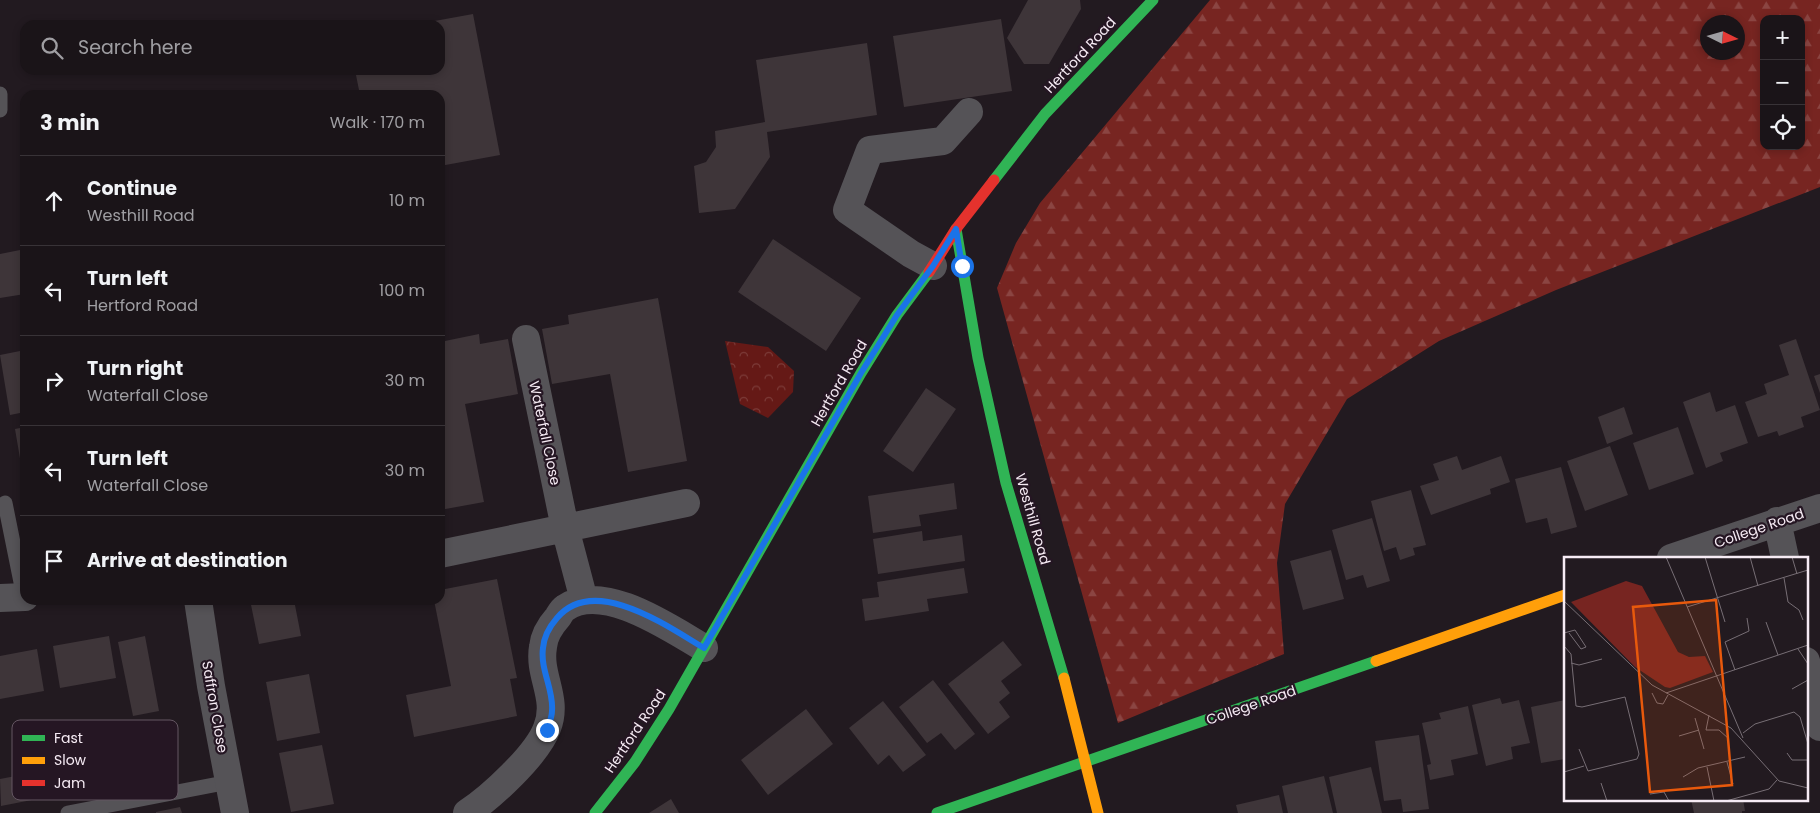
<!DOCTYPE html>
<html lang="en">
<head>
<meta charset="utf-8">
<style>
  :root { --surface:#1a1418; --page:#272125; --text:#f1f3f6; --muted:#9f9ea2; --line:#383337 }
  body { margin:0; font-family:Poppins,sans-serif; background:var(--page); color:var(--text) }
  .controls { position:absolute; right:15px; top:15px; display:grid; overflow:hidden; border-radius:10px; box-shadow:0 2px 8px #0003 }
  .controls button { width:45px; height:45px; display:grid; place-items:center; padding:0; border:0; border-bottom:1px solid var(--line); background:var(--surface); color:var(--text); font:25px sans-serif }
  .compass { position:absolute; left:1700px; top:15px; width:45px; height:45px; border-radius:50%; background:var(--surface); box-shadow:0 2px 8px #0003; rotate:95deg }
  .stop { position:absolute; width:15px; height:15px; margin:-11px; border:4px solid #1a73e8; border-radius:50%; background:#fff }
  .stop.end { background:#1a73e8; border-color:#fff; box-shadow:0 1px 5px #0008 }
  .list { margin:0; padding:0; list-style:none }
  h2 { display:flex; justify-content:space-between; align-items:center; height:65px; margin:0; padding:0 20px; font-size:21px }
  h2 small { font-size:16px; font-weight:400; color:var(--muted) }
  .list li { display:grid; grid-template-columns:32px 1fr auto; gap:15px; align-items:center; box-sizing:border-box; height:90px; padding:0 20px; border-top:1px solid var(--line) }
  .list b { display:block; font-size:19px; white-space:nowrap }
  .list p { margin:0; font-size:16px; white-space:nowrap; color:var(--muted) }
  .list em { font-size:16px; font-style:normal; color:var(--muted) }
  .icon { flex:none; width:28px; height:28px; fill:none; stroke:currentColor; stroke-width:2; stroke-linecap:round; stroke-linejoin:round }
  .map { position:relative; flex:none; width:1820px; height:813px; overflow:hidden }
  .search { position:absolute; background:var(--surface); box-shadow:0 2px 8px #0003; left:20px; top:20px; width:425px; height:55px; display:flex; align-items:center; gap:12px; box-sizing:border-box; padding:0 18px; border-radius:15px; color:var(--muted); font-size:19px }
  .panel { position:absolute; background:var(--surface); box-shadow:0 2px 8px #0003; left:20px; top:90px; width:425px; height:515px; border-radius:15px }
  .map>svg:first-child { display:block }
</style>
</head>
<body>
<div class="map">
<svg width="1820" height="813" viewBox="0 0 1820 813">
  <defs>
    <pattern id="forest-firs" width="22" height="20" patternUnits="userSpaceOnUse" patternTransform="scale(1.25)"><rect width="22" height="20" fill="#772521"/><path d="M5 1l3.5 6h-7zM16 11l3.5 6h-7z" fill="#8b4542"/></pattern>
    <pattern id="park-crowns" width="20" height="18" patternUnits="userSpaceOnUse" patternTransform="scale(1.25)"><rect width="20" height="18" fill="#651916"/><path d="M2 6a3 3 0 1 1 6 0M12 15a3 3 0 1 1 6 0" fill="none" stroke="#7c3b38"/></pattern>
  </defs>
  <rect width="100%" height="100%" fill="#221a20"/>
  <path fill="url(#forest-firs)" fill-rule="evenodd" d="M1210 0H1820V187L1556 290 1439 341 1347 399 1285 504 1277 563 1284 654 1118 723 997 288 1016 243 1040 203ZM1764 19H1801V146H1764ZM1708 22H1738V52H1708Z"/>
  <path fill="url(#park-crowns)" d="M725 341 768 347 794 371 793 392 768 418 740 404Z"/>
  <path fill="#3e3539" d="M1028 0H1080L1081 9 1049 64H1024L1007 38Z
    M473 14 500 155 440 166V95H360L355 70H440V25L418 24Z
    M1001 19 1012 91 904 107 893 36Z
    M867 43 877 115 767 132 770 157 735 209 699 213 694 166 706 162 716 147 715 131 765 122 756 60Z
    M773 239 861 298 826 351 738 292Z
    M25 249V294L0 298V254Z
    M658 298 687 461 628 472 610 374 552 384 542 329 569 324 568 315Z
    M479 334 480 344 508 339 518 394 465 404 484 502 440 510V342Z
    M1796 339 1820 410 1801 417 1804 427 1779 436 1777 431 1758 437 1745 402 1767 394 1764 384 1789 375 1779 345Z
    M25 350V412L10 415 0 355Z
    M1820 374V393L1814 376Z
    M926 388 956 409 913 472 883 451Z
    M1710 392 1716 412 1735 405 1748 443 1720 453 1723 461 1706 468 1683 402Z
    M1624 407 1633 434 1607 444 1598 417Z
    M25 427V482H24L15 429Z
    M1678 427 1694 474 1649 490 1633 443Z
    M1610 446 1628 495 1585 511 1567 461Z
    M1457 456 1462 470 1501 456 1510 482 1490 489 1491 494 1431 515 1420 486 1439 480 1433 464Z
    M1561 467 1577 527 1551 534 1547 518 1526 523 1515 479Z
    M954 483 957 509 919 515 921 526 873 533 868 496Z
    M1411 490 1426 545 1413 548 1415 555 1400 560 1396 547 1384 551 1371 501Z
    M1372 518 1390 581 1367 588 1363 575 1346 580 1332 530Z
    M922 531 923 541 962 535 965 561 878 574 873 539Z
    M1331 550 1344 599 1303 610 1290 561Z
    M964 568 968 593 927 599 929 611 865 621 862 599 879 597 877 582Z
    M497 579 517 678 510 679 517 716 414 737 406 695 451 686 434 600H440V590Z
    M250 600H294L301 636 259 644Z
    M109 636 116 678 60 688 53 646Z
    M145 636 159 711 133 716 118 642Z
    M1003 641 1022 665 1001 681 1010 693 999 702 1010 717 988 734 948 684Z
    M37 649 44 691 0 699V656Z
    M309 674 320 733 277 741 266 682Z
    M933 680 975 734 955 750 941 733 927 743 899 707Z
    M1500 698 1502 704 1519 700 1530 743 1511 747 1513 759 1486 766 1472 705Z
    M1565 700V759L1541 763 1531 707Z
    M883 701 926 755 903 772 889 755 878 765 849 728Z
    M1468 706 1478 754 1451 760 1454 775 1430 780 1427 765 1431 764 1422 723 1441 719 1439 713Z
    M806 709 833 744 768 795 741 760Z
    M163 720 175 778 131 787 119 729Z
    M1419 735 1429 809 1403 812 1401 799 1384 801 1375 741Z
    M322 745 334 804 291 812 279 753Z
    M73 765 78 791 1 806 0 779Z
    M1371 767 1382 813H1337L1329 777Z
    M1324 776 1333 813H1288L1282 786Z
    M1279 795 1283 813H1238L1236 805Z
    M671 799 679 813H649Z
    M1691 799H1743L1745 811H1742V813H1694Z
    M180 807 182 813H156V812Z"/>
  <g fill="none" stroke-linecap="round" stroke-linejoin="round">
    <path stroke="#555357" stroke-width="15" d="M0 94V110
      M5 503 24 597
      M68 813 229 782"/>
    <path stroke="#555357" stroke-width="28" d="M933 266 911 254 847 210 870 150 943 141 969 112
      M526 339 565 528 584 600
      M1777 521 1785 558
      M440 554 686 503
      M1671 558 1820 508
      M0 598 25 597
      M198 600 211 686 235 813
      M1806 661 1820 727
      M467 813C491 797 537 755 547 728 559 698 538 676 543 647 544 635 550 626 558 617 560 614 562 610 565 608 603 581 671 629 704 648"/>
    <path stroke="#30b455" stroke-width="11" d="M994 180 1045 114 1153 0
      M956 229 978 358 1006 483 1064 678
      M595 813 635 762 669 709 861 373 897 315 929 272
      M937 813 1376 661"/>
    <path stroke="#ff9f0a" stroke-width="11" d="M1376 661 1565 595
      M1064 678 1098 813"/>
    <path stroke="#e5322d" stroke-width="11" d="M929 272 956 229 994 180"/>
  </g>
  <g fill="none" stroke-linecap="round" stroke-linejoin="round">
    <path stroke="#1a73e8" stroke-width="6" d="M547 730C549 724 552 717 552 711 554 690 540 670 543 648 544 636 550 626 557 618 594 574 667 626 704 648L861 373 897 315 933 266 956 229 962 266"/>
  </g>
  <g text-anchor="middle" stroke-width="4.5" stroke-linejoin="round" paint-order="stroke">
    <g font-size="14" fill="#f6ebf4" stroke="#251623">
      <text transform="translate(1080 55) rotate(-47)" y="5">Hertford Road</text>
      <text transform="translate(839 383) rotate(-60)" y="5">Hertford Road</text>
      <text transform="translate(545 433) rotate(78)" y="5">Waterfall Close</text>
      <text transform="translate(1033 519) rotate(74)" y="5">Westhill Road</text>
      <text transform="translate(1759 528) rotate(-19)" y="5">College Road</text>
      <text transform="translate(1251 705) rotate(-19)" y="5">College Road</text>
      <text transform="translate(215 707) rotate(80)" y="5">Saffron Close</text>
      <text transform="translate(635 731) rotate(-56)" y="5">Hertford Road</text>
    </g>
  </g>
  <g transform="translate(1564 557)">
    <rect width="244" height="244" fill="#221a20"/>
    <path d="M62 24 78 29 114 95 125 100 141 99 149 115 106 131 101 130 71 110 7 45Z" fill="#772521"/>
    <path fill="none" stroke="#776e75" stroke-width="1" d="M102 0 179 181M141 0 161 65M186 0 194 29M228 0 233 17M220 21 224 45 235 53 239 63M0 44 88 128 167 171 215 224 244 231M123 50 244 13M202 65 214 98M0 76 11 73 22 90 17 92 5 76M0 89 7 97 12 149 18 150 61 140 75 197 73 202 24 214 15 192M234 92 244 107M7 106 15 108 38 102M171 113 161 85 185 74 183 61M228 132 244 123M88 136 93 146 99 147 104 138M102 136 244 88M145 158 142 173H155L165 182M131 161 140 192M179 176 191 167 230 155 236 160 244 187M115 179 135 173M223 196 228 203H244M163 205 169 227M143 210 150 244M0 215 20 209M119 220 134 211 181 200M37 226 43 244M86 237 100 235 105 244M162 244 205 232 213 223"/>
    <path fill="#e8590c" fill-opacity="0.15" stroke="#e8590c" stroke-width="2.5" d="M152 43 168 228 86 235 69 50Z"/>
    <rect width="244" height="244" fill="none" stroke="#f6ebf4" stroke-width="2.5"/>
  </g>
  <rect x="12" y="720" width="166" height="80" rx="8" fill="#251623" stroke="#645662" stroke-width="1"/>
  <rect x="22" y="735" width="23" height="6" fill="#30b455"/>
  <rect x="22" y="757" width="23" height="7" fill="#ff9f0a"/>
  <rect x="22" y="780" width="23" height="6" fill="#e5322d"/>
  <g font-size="14" fill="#f6ebf4">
    <text x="54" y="743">Fast</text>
    <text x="54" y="765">Slow</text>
    <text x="54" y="788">Jam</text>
  </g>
</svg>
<div class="controls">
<button>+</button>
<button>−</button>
<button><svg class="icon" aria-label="locate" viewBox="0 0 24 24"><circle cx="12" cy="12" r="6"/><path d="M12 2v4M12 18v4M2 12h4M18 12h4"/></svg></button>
</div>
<svg class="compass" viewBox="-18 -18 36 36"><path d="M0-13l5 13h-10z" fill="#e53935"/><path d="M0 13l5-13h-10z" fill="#9f9ea2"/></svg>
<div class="stop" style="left:962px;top:266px"></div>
<div class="stop end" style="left:547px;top:730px"></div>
<div class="search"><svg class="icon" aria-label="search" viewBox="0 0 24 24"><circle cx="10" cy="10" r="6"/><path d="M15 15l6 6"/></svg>Search here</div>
<section class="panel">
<h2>3 min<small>Walk · 170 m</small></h2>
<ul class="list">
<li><svg class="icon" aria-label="ahead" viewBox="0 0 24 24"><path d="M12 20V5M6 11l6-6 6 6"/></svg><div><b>Continue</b><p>Westhill Road</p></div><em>10 m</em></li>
<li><svg class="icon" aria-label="left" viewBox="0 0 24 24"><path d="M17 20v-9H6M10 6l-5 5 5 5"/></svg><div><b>Turn left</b><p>Hertford Road</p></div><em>100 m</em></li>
<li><svg class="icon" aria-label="right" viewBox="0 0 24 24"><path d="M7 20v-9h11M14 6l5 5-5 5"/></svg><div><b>Turn right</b><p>Waterfall Close</p></div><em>30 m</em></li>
<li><svg class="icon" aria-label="left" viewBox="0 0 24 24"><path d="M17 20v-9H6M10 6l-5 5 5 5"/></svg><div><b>Turn left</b><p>Waterfall Close</p></div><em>30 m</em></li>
<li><svg class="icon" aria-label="arrive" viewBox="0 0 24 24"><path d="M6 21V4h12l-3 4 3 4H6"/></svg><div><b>Arrive at destination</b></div></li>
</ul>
</section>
</div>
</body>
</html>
